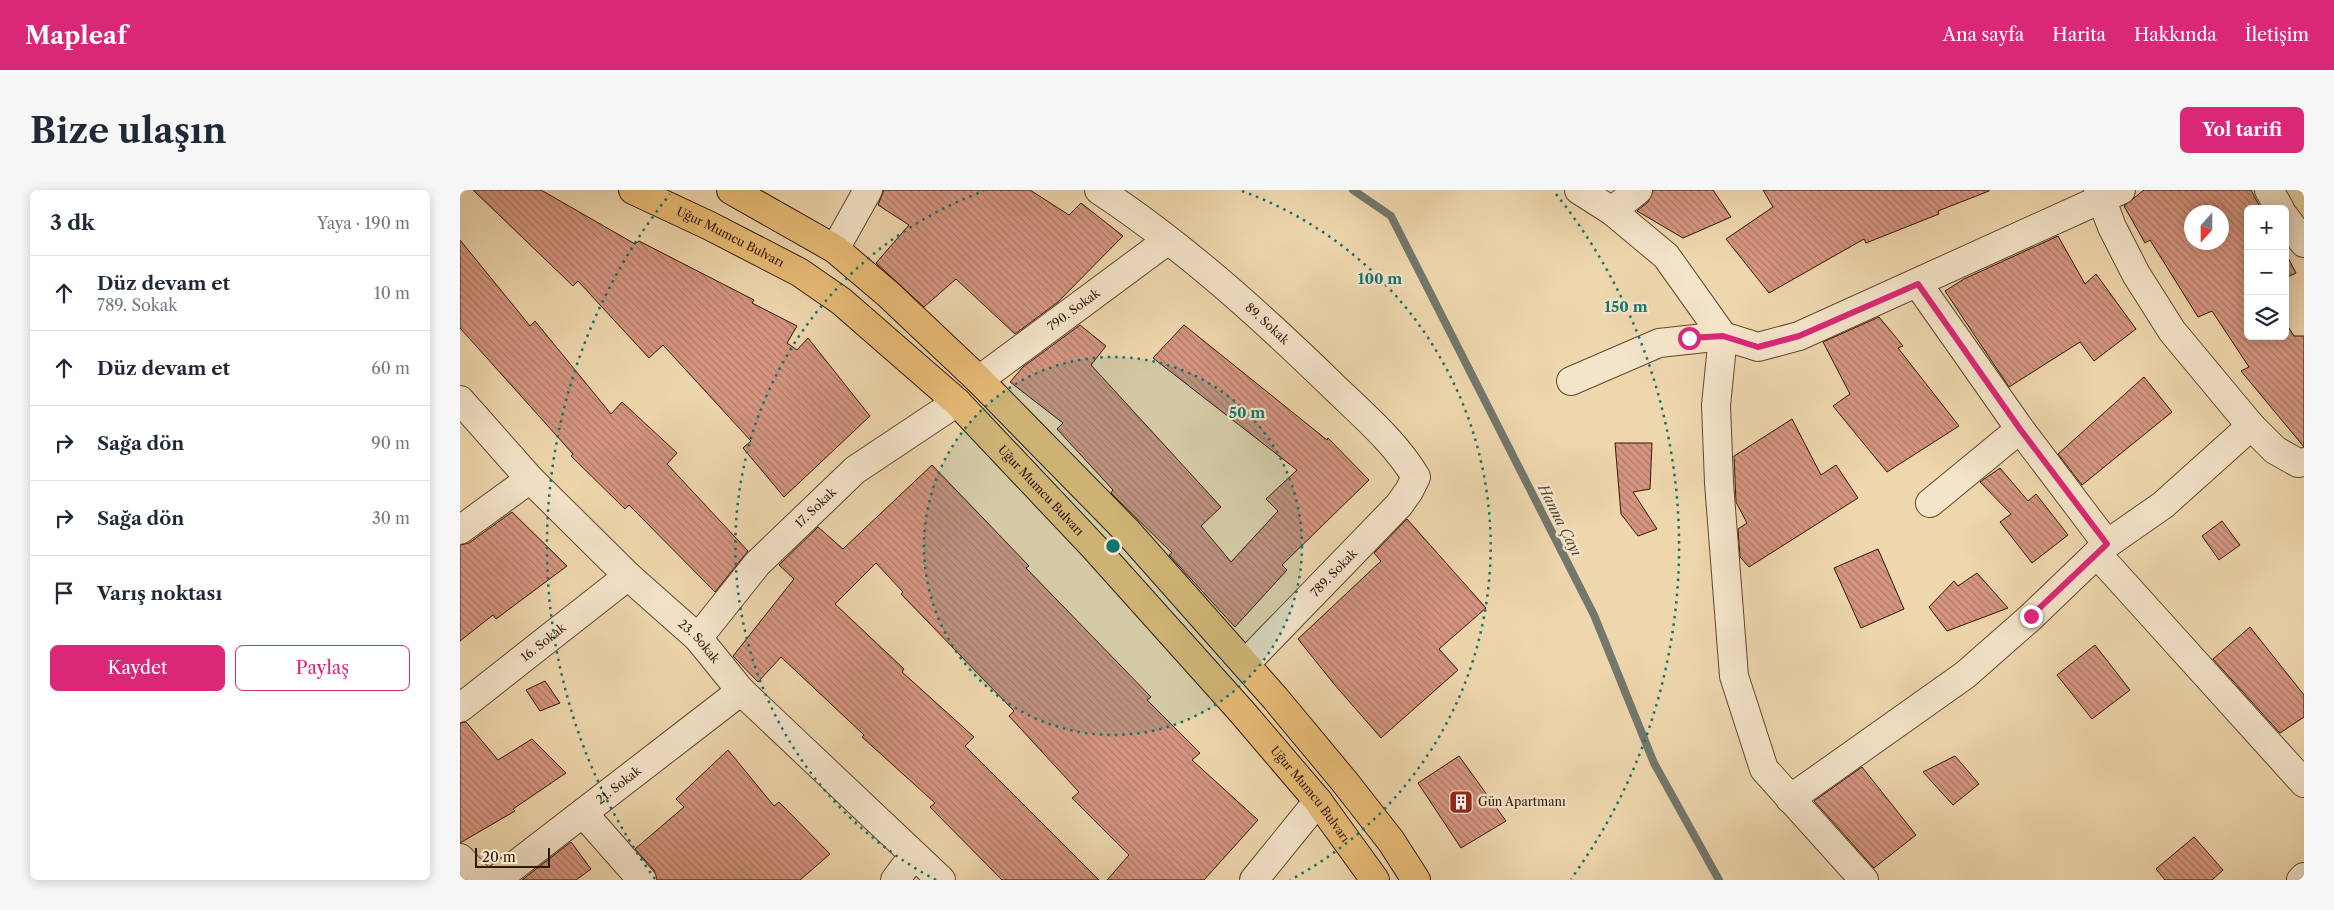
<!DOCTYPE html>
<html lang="tr">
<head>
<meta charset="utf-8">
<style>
  :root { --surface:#fff; --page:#f6f6f7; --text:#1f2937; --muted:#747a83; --line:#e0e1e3; --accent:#db2777 }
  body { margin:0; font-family:"Libre Caslon Text",serif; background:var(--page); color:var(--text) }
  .controls { position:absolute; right:15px; top:15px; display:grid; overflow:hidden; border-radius:8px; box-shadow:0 2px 12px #0003 }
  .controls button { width:45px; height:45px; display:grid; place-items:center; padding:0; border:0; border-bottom:1px solid var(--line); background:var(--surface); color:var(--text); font:25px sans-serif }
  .compass { position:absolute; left:1724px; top:15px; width:45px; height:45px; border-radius:50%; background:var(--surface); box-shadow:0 2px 12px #0003; rotate:201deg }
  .scale { position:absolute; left:15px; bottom:12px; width:75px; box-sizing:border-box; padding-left:5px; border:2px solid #331800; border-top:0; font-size:14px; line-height:18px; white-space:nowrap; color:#331800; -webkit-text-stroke:4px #f4e4ca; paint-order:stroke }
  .stop { position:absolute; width:15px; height:15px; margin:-11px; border:4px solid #db2777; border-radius:50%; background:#fff }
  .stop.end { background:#db2777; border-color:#fff; box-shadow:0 1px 5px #0008 }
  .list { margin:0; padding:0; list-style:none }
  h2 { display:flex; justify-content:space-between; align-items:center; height:65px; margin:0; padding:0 20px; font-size:21px }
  h2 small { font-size:16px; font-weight:400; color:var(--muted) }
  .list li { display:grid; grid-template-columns:32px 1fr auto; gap:15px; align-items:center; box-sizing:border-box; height:75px; padding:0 20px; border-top:1px solid var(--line) }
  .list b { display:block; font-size:19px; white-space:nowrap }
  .list p { margin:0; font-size:16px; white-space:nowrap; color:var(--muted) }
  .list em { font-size:16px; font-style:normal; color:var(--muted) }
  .actions { display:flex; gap:10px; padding:15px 20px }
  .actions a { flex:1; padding:11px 0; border:1px solid var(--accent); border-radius:8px; text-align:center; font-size:18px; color:var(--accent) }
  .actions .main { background:var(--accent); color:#fff }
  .icon { flex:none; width:28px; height:28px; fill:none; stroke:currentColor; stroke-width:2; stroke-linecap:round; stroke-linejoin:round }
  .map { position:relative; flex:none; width:1844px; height:690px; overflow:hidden; border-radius:8px }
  header { display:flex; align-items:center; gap:30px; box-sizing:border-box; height:70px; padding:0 25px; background:var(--accent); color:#fff }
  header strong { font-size:24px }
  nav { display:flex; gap:28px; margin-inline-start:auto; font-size:18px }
  .intro { display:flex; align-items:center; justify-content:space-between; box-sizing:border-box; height:120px; padding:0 30px }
  h1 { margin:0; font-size:35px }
  .button { padding:12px 22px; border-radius:8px; background:var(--accent); color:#fff; font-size:18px; font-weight:700 }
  main { display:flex; gap:30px; padding:0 30px }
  aside { flex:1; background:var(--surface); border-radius:8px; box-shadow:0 2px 12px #0003 }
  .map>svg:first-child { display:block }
</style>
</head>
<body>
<header>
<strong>Mapleaf</strong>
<nav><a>Ana sayfa</a><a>Harita</a><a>Hakkında</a><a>İletişim</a></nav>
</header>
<div class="intro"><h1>Bize ulaşın</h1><a class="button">Yol tarifi</a></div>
<main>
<aside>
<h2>3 dk<small>Yaya · 190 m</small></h2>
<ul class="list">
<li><svg class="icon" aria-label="ahead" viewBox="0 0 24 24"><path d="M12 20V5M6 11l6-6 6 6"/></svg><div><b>Düz devam et</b><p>789. Sokak</p></div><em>10 m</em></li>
<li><svg class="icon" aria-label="ahead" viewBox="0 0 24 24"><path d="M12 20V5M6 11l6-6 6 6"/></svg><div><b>Düz devam et</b></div><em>60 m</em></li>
<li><svg class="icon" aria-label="right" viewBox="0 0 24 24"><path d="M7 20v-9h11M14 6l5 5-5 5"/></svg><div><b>Sağa dön</b></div><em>90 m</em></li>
<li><svg class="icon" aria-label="right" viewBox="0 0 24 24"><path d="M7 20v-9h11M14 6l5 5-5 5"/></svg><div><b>Sağa dön</b></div><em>30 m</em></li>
<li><svg class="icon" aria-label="arrive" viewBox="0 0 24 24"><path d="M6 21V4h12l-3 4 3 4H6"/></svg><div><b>Varış noktası</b></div></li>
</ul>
<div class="actions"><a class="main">Kaydet</a><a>Paylaş</a></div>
</aside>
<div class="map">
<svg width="1844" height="690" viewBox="0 0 1844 690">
  <defs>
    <pattern id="building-back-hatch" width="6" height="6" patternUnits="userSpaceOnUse" patternTransform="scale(1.25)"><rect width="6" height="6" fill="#d59581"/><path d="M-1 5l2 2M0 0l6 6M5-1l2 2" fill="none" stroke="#ad7967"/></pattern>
  </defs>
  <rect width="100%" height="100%" fill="#eed6ad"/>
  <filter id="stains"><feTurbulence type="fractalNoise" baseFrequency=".004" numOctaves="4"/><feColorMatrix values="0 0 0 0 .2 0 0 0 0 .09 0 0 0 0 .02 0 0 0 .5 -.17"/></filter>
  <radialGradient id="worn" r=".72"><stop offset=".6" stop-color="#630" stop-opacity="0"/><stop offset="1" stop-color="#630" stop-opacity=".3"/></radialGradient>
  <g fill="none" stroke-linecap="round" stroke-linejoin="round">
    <path stroke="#73776d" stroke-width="8" d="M893 0 931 26 1134 425 1194 573 1259 690"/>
  </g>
  <path fill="url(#building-back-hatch)" stroke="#331800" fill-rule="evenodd" d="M13 0H81L175 54 179 51 294 110 292 113 337 136 327 153 337 160 348 148 410 226 324 307 283 258 291 251 203 155 189 168 118 91 113 96Z
    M424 0H570L609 25 621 13 663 46 598 112 555 144 496 89 464 117 416 73 449 35 418 15Z
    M1193 0H1253L1271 27 1223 48 1177 21 1188 12Z
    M1303 0H1529V1L1478 21 1479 24 1406 53 1404 49 1309 103 1266 49 1313 17Z
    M1684 0H1791L1801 19H1788V146H1825V132L1834 146H1844V257L1781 181 1789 177 1752 121 1738 127 1690 50 1685 53 1664 16ZM1732 22H1762V52H1732Z
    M1598 46 1625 94 1636 84 1676 139 1634 171 1620 152 1549 197 1485 101 1504 89Z
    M0 50 70 136 75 131 151 224 162 212 217 263 207 274 288 361 255 402 169 315 165 319 111 266 113 264 0 138Z
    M1825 62 1836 83 1825 88Z
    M1419 127 1443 156 1438 158 1499 236 1427 282 1373 216 1390 204 1363 152Z
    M620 135 646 156 631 175 761 317 741 336 771 372 818 321 806 309 837 280 693 168 724 135 867 250 868 248 909 290 822 375 827 380 775 437 709 365 712 363 651 303 653 300 597 239 603 233 550 192 563 177Z
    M1684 187 1712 222 1622 295 1598 264Z
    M1332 229 1361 285 1376 275 1398 308 1289 377 1280 367 1278 339 1287 333 1276 312 1274 266Z
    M1155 253H1192L1190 299 1173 302 1197 339 1178 346 1161 324Z
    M472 275 569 376 566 378 691 507 687 510 740 563 732 570 798 630 744 690H647L669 665 612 608 619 602 549 526 554 521 441 404 443 402 416 373 375 414 444 479 442 482 514 547 505 556 639 690H542L470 617 475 613 402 547 404 545 321 467 298 492 273 466 334 389 319 375 358 337 383 359Z
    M1540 278 1568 311 1576 304 1608 345 1572 373 1540 332 1551 324 1520 292Z
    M52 322 107 376 36 429 33 425 0 451V355L9 353Z
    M947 329 1026 418 979 459 998 480 921 548 874 494 838 449 921 371 914 363Z
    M1762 331 1780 355 1759 370 1742 346Z
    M1418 359 1444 419 1401 438 1374 378Z
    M1517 383 1548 418 1487 441 1469 417 1494 391 1498 396Z
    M1790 437 1844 505V527L1820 543 1753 469Z
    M1635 455 1670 500 1632 529 1597 485Z
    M85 491 100 513 80 521 66 500Z
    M6 532 38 570 72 549 106 583 53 619 55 621 0 653V533Z
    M268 560 314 616 319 612 370 664 340 690H197L194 680 175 659 224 617 216 609Z
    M999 566 1046 631 1001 658 958 593Z
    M1495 566 1519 594 1493 615 1463 582Z
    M1402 577 1456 645 1414 678 1354 611Z
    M1734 647 1763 680 1752 690H1705L1696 679Z
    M111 652 131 679 116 690H62Z"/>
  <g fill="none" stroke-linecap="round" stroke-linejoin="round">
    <g stroke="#62482b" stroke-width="30">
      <g id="minor">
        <path id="s1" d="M639 0C724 56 801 126 874 197 903 225 935 252 956 287L949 301 939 315 785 474"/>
        <path d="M1119 0 1152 21 1206 66 1263 146 1256 215 1259 293 1274 486 1304 579 1404 690"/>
        <path d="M1638 0 1652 37 1676 84 1712 141 1791 236 1815 260 1838 273 1844 272"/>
        <path d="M1809 0 1820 19"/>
        <path d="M1152 21 1178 0"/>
        <path d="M1825 27 1844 53"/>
        <path d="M375 59 408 0"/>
        <path d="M1458 94 1560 239 1647 354"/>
        <path id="s2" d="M519 190 708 50"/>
        <path d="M1111 191 1199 153 1263 146 1298 157 1339 146 1661 0"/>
        <path id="s3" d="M0 210 70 289 168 386 238 448 281 501 481 690"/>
        <path d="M1470 313 1560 239"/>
        <path d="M0 340 70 289"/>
        <path d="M1637 364 1844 593"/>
        <path id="s4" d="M238 448 297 374 395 280 497 212"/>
        <path id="s5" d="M0 518 168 386"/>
        <path d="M1330 609 1505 485 1571 427 1647 354 1703 315 1791 236"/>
        <path d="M123 623 182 690"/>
        <path d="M0 668 21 690"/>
        <path id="s6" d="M36 690 281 501"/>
        <path d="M435 690 454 665"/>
        <path d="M794 690 858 611"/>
        <path d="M1841 690 1844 687"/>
      </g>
    </g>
    <g stroke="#331800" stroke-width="30">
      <g id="primary">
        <path id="s7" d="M173 0 250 36 339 82 381 111 497 212 634 357 782 522 858 611 915 690"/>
        <path d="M271 0 375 59 428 104 519 190 667 341 815 508 884 591 931 651 956 690"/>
      </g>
    </g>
    <use href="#minor" stroke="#f4e4ca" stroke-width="28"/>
    <use href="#primary" stroke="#e7bb76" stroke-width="28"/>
  </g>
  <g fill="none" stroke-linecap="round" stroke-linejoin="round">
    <path stroke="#db2777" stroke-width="6" d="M1229 148 1263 146 1298 157 1339 146 1458 94 1560 239 1647 354 1571 426"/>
  </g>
  <circle cx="653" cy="356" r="189" fill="#0f766e" fill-opacity=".12"/>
  <g fill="none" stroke="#0f766e" stroke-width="2.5" stroke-dasharray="2.5 5">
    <circle cx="653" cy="356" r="189"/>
    <path d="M476 690A378 378 0 0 1 524 1M782 1A378 378 0 0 1 830 690"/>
    <path d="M195 689A566 566 0 0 1 210 4M1096 4A566 566 0 0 1 1111 689"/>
  </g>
  <defs>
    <g id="building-square" transform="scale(1.25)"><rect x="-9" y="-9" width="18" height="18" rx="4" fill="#8f2418" stroke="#f4e4ca"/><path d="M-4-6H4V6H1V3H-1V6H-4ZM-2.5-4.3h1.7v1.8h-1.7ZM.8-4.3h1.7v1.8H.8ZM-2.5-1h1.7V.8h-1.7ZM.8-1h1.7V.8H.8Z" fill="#fff"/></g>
  </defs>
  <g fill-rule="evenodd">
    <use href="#building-square" x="1001" y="612"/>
  </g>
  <g text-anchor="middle" stroke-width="4.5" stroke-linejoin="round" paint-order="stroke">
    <g font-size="12" fill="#331800" stroke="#f4e4ca">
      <text dy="4" stroke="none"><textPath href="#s7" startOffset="108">Uğur Mumcu Bulvarı</textPath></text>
      <text dy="4" stroke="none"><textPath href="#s2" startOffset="118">790. Sokak</textPath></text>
      <text dy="4" stroke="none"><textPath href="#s1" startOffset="215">89. Sokak</textPath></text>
      <text dy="4" stroke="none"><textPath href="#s7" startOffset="512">Uğur Mumcu Bulvarı</textPath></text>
      <text dy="4" stroke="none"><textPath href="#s4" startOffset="176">17. Sokak</textPath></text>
      <text transform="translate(874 383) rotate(-46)" y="4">789. Sokak</text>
      <text dy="4" stroke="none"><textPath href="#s5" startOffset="106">16. Sokak</textPath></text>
      <text dy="4" stroke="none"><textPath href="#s3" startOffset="340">23. Sokak</textPath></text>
      <text dy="4" stroke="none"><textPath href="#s6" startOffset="155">21. Sokak</textPath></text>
      <text dy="4" stroke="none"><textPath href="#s7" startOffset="918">Uğur Mumcu Bulvarı</textPath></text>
    </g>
    <g font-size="12" fill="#331800" stroke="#f4e4ca" text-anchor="start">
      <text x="1018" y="616">Gün Apartmanı</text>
    </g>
    <g font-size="14" font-style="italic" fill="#534736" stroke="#f4e4ca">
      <text transform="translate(1100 330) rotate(63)" y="5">Hanna Çayı</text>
    </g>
  </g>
  <circle cx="653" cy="356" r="8" fill="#0f766e" stroke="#f4e4ca" stroke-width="2.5"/>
  <g font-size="15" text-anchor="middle" font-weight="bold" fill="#0f766e" stroke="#f4e4ca" stroke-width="4.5" stroke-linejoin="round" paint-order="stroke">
    <text x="920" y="94">100 m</text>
    <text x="1166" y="122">150 m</text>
    <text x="787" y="228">50 m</text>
  </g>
  <rect width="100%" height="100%" filter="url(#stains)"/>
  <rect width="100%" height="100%" fill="url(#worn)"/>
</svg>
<div class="controls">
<button>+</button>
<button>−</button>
<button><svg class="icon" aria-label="layers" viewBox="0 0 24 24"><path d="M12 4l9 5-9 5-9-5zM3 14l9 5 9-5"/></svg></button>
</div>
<svg class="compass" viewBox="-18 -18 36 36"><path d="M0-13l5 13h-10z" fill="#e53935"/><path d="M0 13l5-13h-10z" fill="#747a83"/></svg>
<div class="scale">20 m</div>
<div class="stop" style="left:1229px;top:148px"></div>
<div class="stop end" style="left:1571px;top:426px"></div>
</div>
</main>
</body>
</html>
